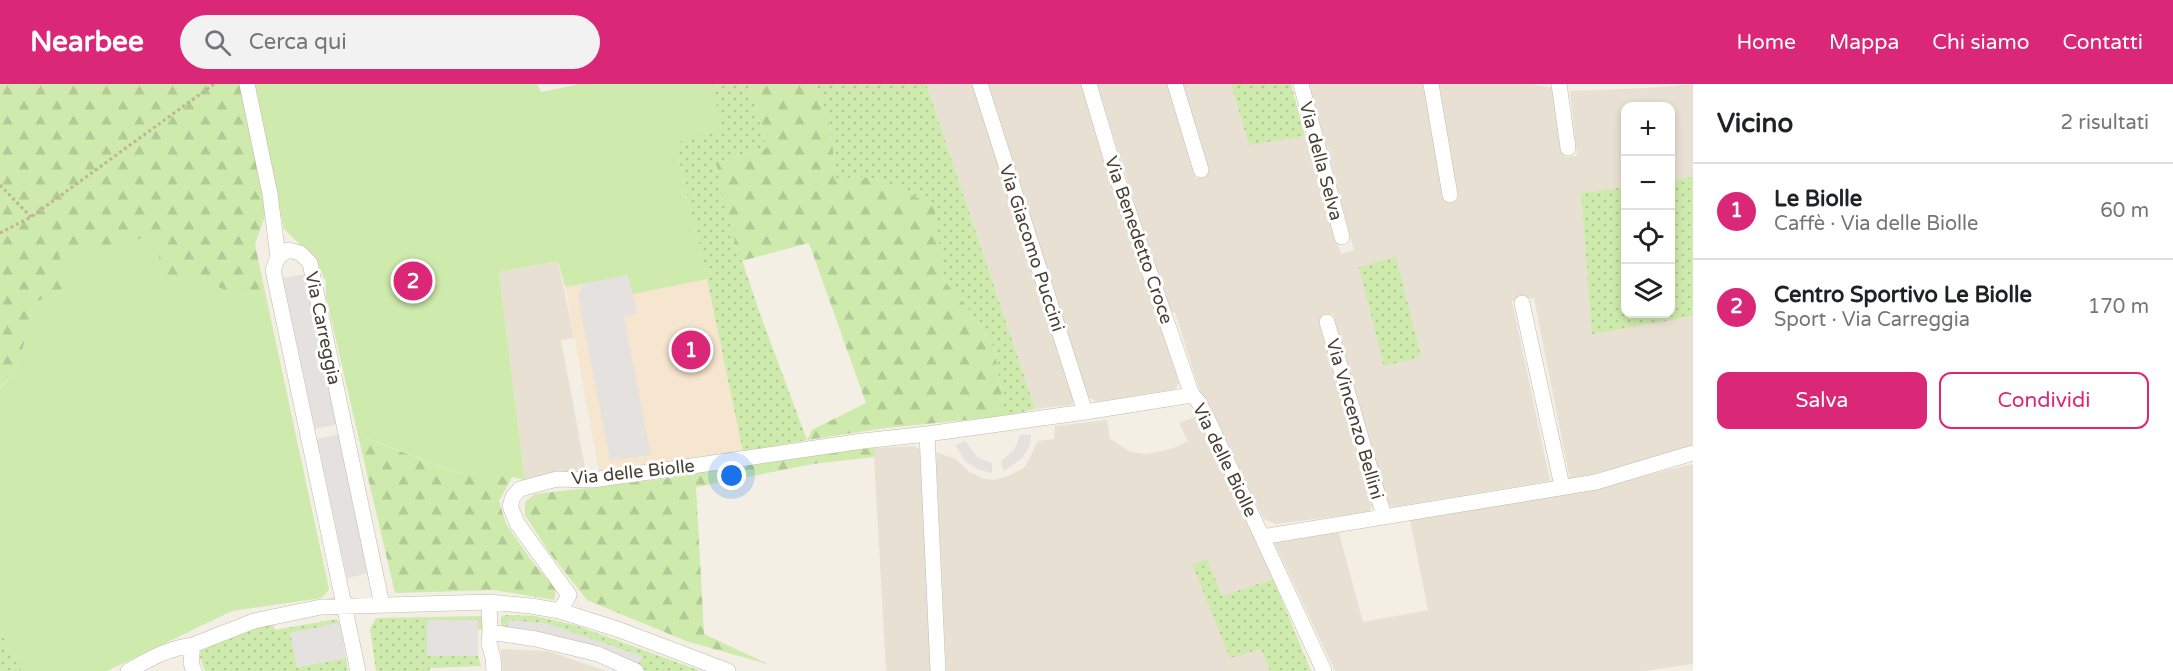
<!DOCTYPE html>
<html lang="it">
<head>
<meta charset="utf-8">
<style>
  :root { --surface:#fff; --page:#f2f2f2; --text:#202124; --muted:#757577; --line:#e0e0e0; --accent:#db2777 }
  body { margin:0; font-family:"Varela Round",sans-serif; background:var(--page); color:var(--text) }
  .controls { position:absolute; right:18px; top:18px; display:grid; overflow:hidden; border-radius:12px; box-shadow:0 3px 9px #0003 }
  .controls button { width:54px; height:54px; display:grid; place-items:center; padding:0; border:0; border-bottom:2px solid var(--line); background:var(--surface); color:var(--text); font:30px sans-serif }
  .you { position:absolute; left:732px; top:392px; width:21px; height:21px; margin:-15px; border:4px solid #fff; border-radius:50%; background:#1a73e8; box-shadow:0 0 0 9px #1a73e833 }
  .badge { display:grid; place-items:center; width:39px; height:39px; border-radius:50%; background:var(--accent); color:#fff; font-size:20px; font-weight:700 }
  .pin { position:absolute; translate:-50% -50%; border:3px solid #fff; box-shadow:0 2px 6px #0006 }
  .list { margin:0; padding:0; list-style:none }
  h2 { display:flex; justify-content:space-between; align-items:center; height:78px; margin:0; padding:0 24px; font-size:26px }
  h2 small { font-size:20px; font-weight:400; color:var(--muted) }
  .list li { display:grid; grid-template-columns:39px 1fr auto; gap:18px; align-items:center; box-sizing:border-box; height:96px; padding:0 24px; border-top:2px solid var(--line) }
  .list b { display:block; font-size:22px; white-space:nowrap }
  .list p { margin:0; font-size:20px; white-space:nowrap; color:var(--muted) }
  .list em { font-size:20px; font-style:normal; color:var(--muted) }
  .actions { display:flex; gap:12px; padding:18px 24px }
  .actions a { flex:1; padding:14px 0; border:2px solid var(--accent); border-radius:12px; text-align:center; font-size:21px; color:var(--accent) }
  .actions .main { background:var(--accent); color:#fff }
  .icon { flex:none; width:33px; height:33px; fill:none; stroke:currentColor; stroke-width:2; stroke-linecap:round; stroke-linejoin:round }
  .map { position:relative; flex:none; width:1693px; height:587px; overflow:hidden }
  header { display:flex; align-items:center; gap:36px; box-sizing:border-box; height:84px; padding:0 30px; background:var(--accent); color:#fff }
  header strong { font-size:28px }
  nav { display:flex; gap:33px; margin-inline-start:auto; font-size:21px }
  .search { width:420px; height:54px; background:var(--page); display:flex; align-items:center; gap:15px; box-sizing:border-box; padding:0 21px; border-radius:33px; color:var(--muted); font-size:22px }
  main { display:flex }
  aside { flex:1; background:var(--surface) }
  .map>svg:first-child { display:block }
</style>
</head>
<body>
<header>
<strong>Nearbee</strong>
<div class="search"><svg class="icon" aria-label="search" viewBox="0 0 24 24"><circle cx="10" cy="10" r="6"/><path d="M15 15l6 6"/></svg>Cerca qui</div>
<nav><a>Home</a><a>Mappa</a><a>Chi siamo</a><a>Contatti</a></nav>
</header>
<main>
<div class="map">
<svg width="1693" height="587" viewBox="0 0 1693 587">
  <defs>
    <pattern id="grass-dots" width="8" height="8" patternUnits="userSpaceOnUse" patternTransform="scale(1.5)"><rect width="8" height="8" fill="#ceeaac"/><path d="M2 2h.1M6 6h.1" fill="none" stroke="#b2ca95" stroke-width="1.8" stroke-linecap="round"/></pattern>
    <pattern id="forest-firs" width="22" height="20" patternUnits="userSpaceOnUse" patternTransform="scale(1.5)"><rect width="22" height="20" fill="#ceeaac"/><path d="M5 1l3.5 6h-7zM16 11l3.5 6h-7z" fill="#b2ca95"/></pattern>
  </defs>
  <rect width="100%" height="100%" fill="#f3efe5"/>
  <path fill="#e8e1d3" d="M926 0H974L1074 317 1071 321 1035 325Z
    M988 0H1084L1179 299 1175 305 1097 318 1087 312Z
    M1097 0H1168L1196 95 1208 90 1182 0H1231L1249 60 1305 52 1341 170 1354 166 1309 0H1423L1447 118 1458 116 1439 0H1530L1555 4 1564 73 1577 72 1570 7 1649 4 1693 0V93L1671 96 1670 22H1626L1625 103 1581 109 1592 249 1693 232V364L1633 382 1616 384 1570 396 1534 214 1512 217 1550 397 1393 423 1386 419 1333 230 1319 235 1372 422 1369 428 1276 440 1264 435 1198 302 1175 228 1169 230Z
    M558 177 574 254 561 256 586 389 525 396 499 188Z
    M1197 332 1261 464 1273 495 1222 512 1207 475 1192 480 1261 565 1270 587H946L936 368 956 375 969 388 985 395 994 396 1008 392 1025 383 1038 357 1054 355 1055 342 1107 336 1110 355 1131 368 1147 370 1171 365 1188 357 1179 339Z
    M914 362 920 366 932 587H886L874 373 876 364Z
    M1693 380V580L1645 587H1335L1274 458 1338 446 1363 538 1428 526 1410 435 1614 399Z
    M501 565 548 567 606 587H502Z"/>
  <path fill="#f7e6cf" d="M628 191 633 210 707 195 743 368 599 388 565 203Z"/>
  <path fill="url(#grass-dots)" d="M711 0H749L767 64 716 78C736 174 773 264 807 356L743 368 707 195 675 59 722 44Z
    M816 0H926L1035 325 1005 332 994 263 965 220 944 197 933 122 881 96 855 92 836 98 831 47Z
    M1231 0H1291L1305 52 1249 61Z
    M1693 93V232L1592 250 1581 109 1625 103 1626 230H1670L1671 96Z
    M1396 173 1421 273 1384 282 1359 183Z
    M1207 475 1222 512 1273 495 1311 587H1270L1261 565 1230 574 1192 480Z
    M505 531 535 532 575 541 701 587H646L638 581 642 572 509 536 508 546 502 545 501 533Z
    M482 532 484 545 478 546V536L427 537V572H478L481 582 430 584 429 587H376L370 545 376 534Z
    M336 535 340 539 291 549 297 583 346 574 348 587H205L200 574 201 562 225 553 273 540 275 546Z
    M0 547 22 587H0Z"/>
  <path fill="url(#forest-firs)" d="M0 0H240L267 126 255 160 265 208 235 212 201 194H165L60 171 69 204 31 220C28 245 22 288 0 303Z
    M749 0H816L831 47 836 98 855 92 881 96 934 122 944 197 965 220 994 263 1005 332 886 344 807 356 812 346 866 319 809 159 741 177 725 124 716 78 767 64Z
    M365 354 455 388 512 393 499 417 506 440 531 476 556 505 554 516 494 506 395 509 361 364Z
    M876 364 874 373 813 380 696 403 704 550 768 580 686 557 587 516 549 468 525 431V418L535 410 662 395 815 369Z"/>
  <path fill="#ceeaac" d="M253 0H537L541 8 580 0H711L723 44 675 59 707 195 633 210 627 192 565 203 558 177 499 188 525 396 512 393 456 388 366 354 361 364 326 213V198L315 175 284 145Z
    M153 152 165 194H201L235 212 265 208 329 505 322 514 232 527 107 587H22L0 547V304C22 288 28 245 31 220L69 204 59 171Z"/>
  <path fill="#e4e1de" d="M306 190 338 340 315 345 283 194Z
    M628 191 637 229 624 233 651 371 610 376 578 212 584 199Z
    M340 350 369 489 347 494 317 355Z
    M1020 351H1031L1030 361 1023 373 1004 387 1001 377 1015 365Z
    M965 357 978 374 992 379V389L979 386 965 377 955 361Z
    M427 536H478V572H427Z
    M508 536 546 539 642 572 638 581 508 546Z
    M340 539 346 574 297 583 290 549Z"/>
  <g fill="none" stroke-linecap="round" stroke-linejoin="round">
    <g stroke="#c2baaa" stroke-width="16">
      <path id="minor" d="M247 0 270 110 278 173
        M980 0 1085 328
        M1089 0 1116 91 1192 311
        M1175 0 1201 86
        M1301 0 1342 153
        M1431 0 1450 111
        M1559 0 1568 64
        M1522 219 1562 402
        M1327 238 1384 432
        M927 350 938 587
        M1262 453 1596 398 1693 369
        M489 518 490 548 489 559 493 574 494 587
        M560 527 569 511 517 439 510 422 513 413 520 405 557 395 592 396 685 383 863 357 927 350 1085 328 1192 311 1198 317 1208 336 1324 587
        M490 548 536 555 598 570 636 587
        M128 587C149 575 169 564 193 561
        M194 587 191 579 193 561 254 537 321 523 489 518 531 522 560 527 620 546 728 587
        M358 587 273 186 278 173 288 166 300 169 310 179 382 521"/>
    </g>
    <path stroke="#c2b398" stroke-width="3" stroke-dasharray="3 3" stroke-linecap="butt" d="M0 101 31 133
      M0 149 31 133 214 0"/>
    <use href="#minor" stroke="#fff" stroke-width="15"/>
  </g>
  <g text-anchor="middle" stroke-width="6" stroke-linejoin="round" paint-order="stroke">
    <g font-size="18" fill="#463f34" stroke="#fff">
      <text transform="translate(1321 77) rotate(75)" y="6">Via della Selva</text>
      <text transform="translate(1139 156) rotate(71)" y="6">Via Benedetto Croce</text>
      <text transform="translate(1032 164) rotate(72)" y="6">Via Giacomo Puccini</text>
      <text transform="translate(323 244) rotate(78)" y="6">Via Carreggia</text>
      <text transform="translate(1355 335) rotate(74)" y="6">Via Vincenzo Bellini</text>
      <text transform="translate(1225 376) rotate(64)" y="6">Via delle Biolle</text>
      <text transform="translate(633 388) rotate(-6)" y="6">Via delle Biolle</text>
    </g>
  </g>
</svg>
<div class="controls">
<button>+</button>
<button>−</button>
<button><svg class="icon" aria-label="locate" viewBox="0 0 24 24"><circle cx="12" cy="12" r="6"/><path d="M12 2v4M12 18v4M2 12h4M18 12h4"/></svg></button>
<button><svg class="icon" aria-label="layers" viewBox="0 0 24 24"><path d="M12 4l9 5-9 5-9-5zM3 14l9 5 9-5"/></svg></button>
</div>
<div class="you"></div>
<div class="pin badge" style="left:691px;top:266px">1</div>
<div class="pin badge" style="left:413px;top:197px">2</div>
</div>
<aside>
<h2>Vicino<small>2 risultati</small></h2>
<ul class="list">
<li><span class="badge">1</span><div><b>Le Biolle</b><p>Caffè · Via delle Biolle</p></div><em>60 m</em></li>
<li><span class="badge">2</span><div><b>Centro Sportivo Le Biolle</b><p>Sport · Via Carreggia</p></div><em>170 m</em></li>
</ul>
<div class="actions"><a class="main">Salva</a><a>Condividi</a></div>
</aside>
</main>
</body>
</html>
